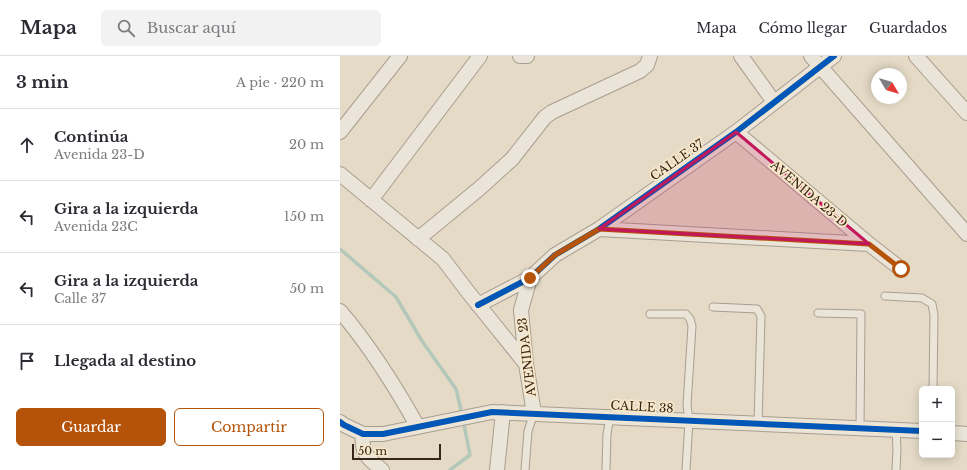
<!DOCTYPE html>
<html lang="es">
<head>
<meta charset="utf-8">
<style>
  :root { --surface:#fff; --page:#f2f2f3; --text:#2b2b33; --muted:#7c7c81; --line:#e1e1e2; --accent:#b45309 }
  body { margin:0; font-family:"Libre Baskerville",serif; background:var(--page); color:var(--text) }
  .controls { position:absolute; right:12px; bottom:12px; display:grid; overflow:hidden; border-radius:6px; box-shadow:0 2px 10px #0003 }
  .controls button { width:36px; height:36px; display:grid; place-items:center; padding:0; border:0; border-bottom:1px solid var(--line); background:var(--surface); color:var(--text); font:20px sans-serif }
  .compass { position:absolute; left:531px; top:12px; width:36px; height:36px; border-radius:50%; background:var(--surface); box-shadow:0 2px 10px #0003; rotate:128deg }
  .scale { position:absolute; left:12px; bottom:10px; width:89px; box-sizing:border-box; padding-left:4px; border:2px solid #362619; border-top:0; font-size:11px; line-height:14px; white-space:nowrap; color:#362619; -webkit-text-stroke:3px #f8e8c9; paint-order:stroke }
  .stop { position:absolute; width:12px; height:12px; margin:-9px; border:3px solid #b45309; border-radius:50%; background:#fff }
  .stop.end { background:#b45309; border-color:#fff; box-shadow:0 1px 4px #0008 }
  .list { margin:0; padding:0; list-style:none }
  h2 { display:flex; justify-content:space-between; align-items:center; height:52px; margin:0; padding:0 16px; font-size:17px }
  h2 small { font-size:13px; font-weight:400; color:var(--muted) }
  .list li { display:grid; grid-template-columns:26px 1fr auto; gap:12px; align-items:center; box-sizing:border-box; height:72px; padding:0 16px; border-top:1px solid var(--line) }
  .list b { display:block; font-size:15px; white-space:nowrap }
  .list p { margin:0; font-size:13px; white-space:nowrap; color:var(--muted) }
  .list em { font-size:13px; font-style:normal; color:var(--muted) }
  .actions { display:flex; gap:8px; padding:12px 16px }
  .actions a { flex:1; padding:9px 0; border:1px solid var(--accent); border-radius:6px; text-align:center; font-size:14px; color:var(--accent) }
  .actions .main { background:var(--accent); color:#fff }
  .icon { flex:none; width:22px; height:22px; fill:none; stroke:currentColor; stroke-width:2; stroke-linecap:round; stroke-linejoin:round }
  .map { position:relative; flex:none; width:627px; height:414px; overflow:hidden }
  header { display:flex; align-items:center; gap:24px; box-sizing:border-box; height:56px; padding:0 20px; background:var(--surface); border-bottom:1px solid var(--line) }
  header strong { font-size:19px }
  nav { display:flex; gap:22px; margin-inline-start:auto; font-size:14px }
  .search { width:280px; height:36px; background:var(--page); display:flex; align-items:center; gap:10px; box-sizing:border-box; padding:0 14px; border-radius:6px; color:var(--muted); font-size:15px }
  main { display:flex }
  aside { flex:1; background:var(--surface) }
  .map>svg:first-child { display:block }
</style>
</head>
<body>
<header>
<strong>Mapa</strong>
<div class="search"><svg class="icon" aria-label="search" viewBox="0 0 24 24"><circle cx="10" cy="10" r="6"/><path d="M15 15l6 6"/></svg>Buscar aquí</div>
<nav><a>Mapa</a><a>Cómo llegar</a><a>Guardados</a></nav>
</header>
<main>
<aside>
<h2>3 min<small>A pie · 220 m</small></h2>
<ul class="list">
<li><svg class="icon" aria-label="ahead" viewBox="0 0 24 24"><path d="M12 20V5M6 11l6-6 6 6"/></svg><div><b>Continúa</b><p>Avenida 23-D</p></div><em>20 m</em></li>
<li><svg class="icon" aria-label="left" viewBox="0 0 24 24"><path d="M17 20v-9H6M10 6l-5 5 5 5"/></svg><div><b>Gira a la izquierda</b><p>Avenida 23C</p></div><em>150 m</em></li>
<li><svg class="icon" aria-label="left" viewBox="0 0 24 24"><path d="M17 20v-9H6M10 6l-5 5 5 5"/></svg><div><b>Gira a la izquierda</b><p>Calle 37</p></div><em>50 m</em></li>
<li><svg class="icon" aria-label="arrive" viewBox="0 0 24 24"><path d="M6 21V4h12l-3 4 3 4H6"/></svg><div><b>Llegada al destino</b></div></li>
</ul>
<div class="actions"><a class="main">Guardar</a><a>Compartir</a></div>
</aside>
<div class="map">
<svg width="627" height="414" viewBox="0 0 627 414">
  <rect width="100%" height="100%" fill="#e4dac6"/>
  <g fill="none" stroke-linecap="round" stroke-linejoin="round">
    <path stroke="#b3c8ba" stroke-width="3.5" d="M0 193 56 241 82 285 116 333 122 358
      M110 414 130 399 123 364"/>
    <g stroke="#a89e90" stroke-width="9">
      <path id="service" d="M545 240 582 242 592 248 594 259 593 333
        M373 251 417 253 421 260 418 368
        M478 257 521 258 520 372
        M310 258H346L350 263 352 270 347 349 349 364 346 414
        M185 414 188 375 194 357
        M266 414 267 378 270 361
        M556 414 557 394 556 374"/>
    </g>
    <g stroke="#a89e90" stroke-width="16">
      <path id="minor" d="M180 0H187
        M401 0 434 46
        M471 0 627 178
        M576 0 627 57
        M0 76 60 0
        M396 76 529 188 561 213
        M0 118 103 203 128 236 186 308
        M31 144 140 0
        M259 173 529 188
        M78 183 140 132 172 103 205 61 212 56 300 15 307 9 310 0
        M190 222 181 254 186 308 194 357
        M138 249 190 222 215 199 259 173 396 76 494 0
        M0 255C31 291 55 330 78 371
        M0 366 4 369 23 378H43L152 356 582 375
        M612 377 627 378
        M23 378C21 399 28 402 42 414
        M157 414 163 356"/>
    </g>
    <use href="#service" stroke="#ebe5d9" stroke-width="7"/>
    <use href="#minor" stroke="#ebe5d9" stroke-width="14"/>
    <g stroke="#f8e8c9" stroke-width="8">
      <path id="cycleway" d="M138 249 190 222 215 199 259 173 396 76 494 0
        M0 366 4 369 23 378H43L152 356 582 375"/>
    </g>
    <use href="#cycleway" stroke="#0057b8" stroke-width="6"/>
  </g>
  <g fill="none" stroke-linecap="round" stroke-linejoin="round">
    <path stroke="#b45309" stroke-width="5" d="M190 222 215 199 259 173 529 188 561 213"/>
  </g>
  <path fill="#c2185b" fill-opacity="0.2" stroke="#c2185b" stroke-width="3" stroke-linejoin="round" d="M396 76 529 188 259 173Z"/>
  <g text-anchor="middle" stroke-width="3.5" stroke-linejoin="round" paint-order="stroke">
    <g font-size="12" fill="#362619" stroke="#f8e8c9">
      <text transform="translate(337 104) rotate(-35)" y="4">CALLE 37</text>
      <text transform="translate(469 138) rotate(40)" y="4">AVENIDA 23-D</text>
      <text transform="translate(187 301) rotate(-97)" y="4">AVENIDA 23</text>
      <text transform="translate(302 351) rotate(3)" y="4">CALLE 38</text>
    </g>
  </g>
</svg>
<div class="controls">
<button>+</button>
<button>−</button>
</div>
<svg class="compass" viewBox="-18 -18 36 36"><path d="M0-13l5 13h-10z" fill="#e53935"/><path d="M0 13l5-13h-10z" fill="#7c7c81"/></svg>
<div class="scale">50 m</div>
<div class="stop" style="left:561px;top:213px"></div>
<div class="stop end" style="left:190px;top:222px"></div>
</div>
</main>
</body>
</html>
